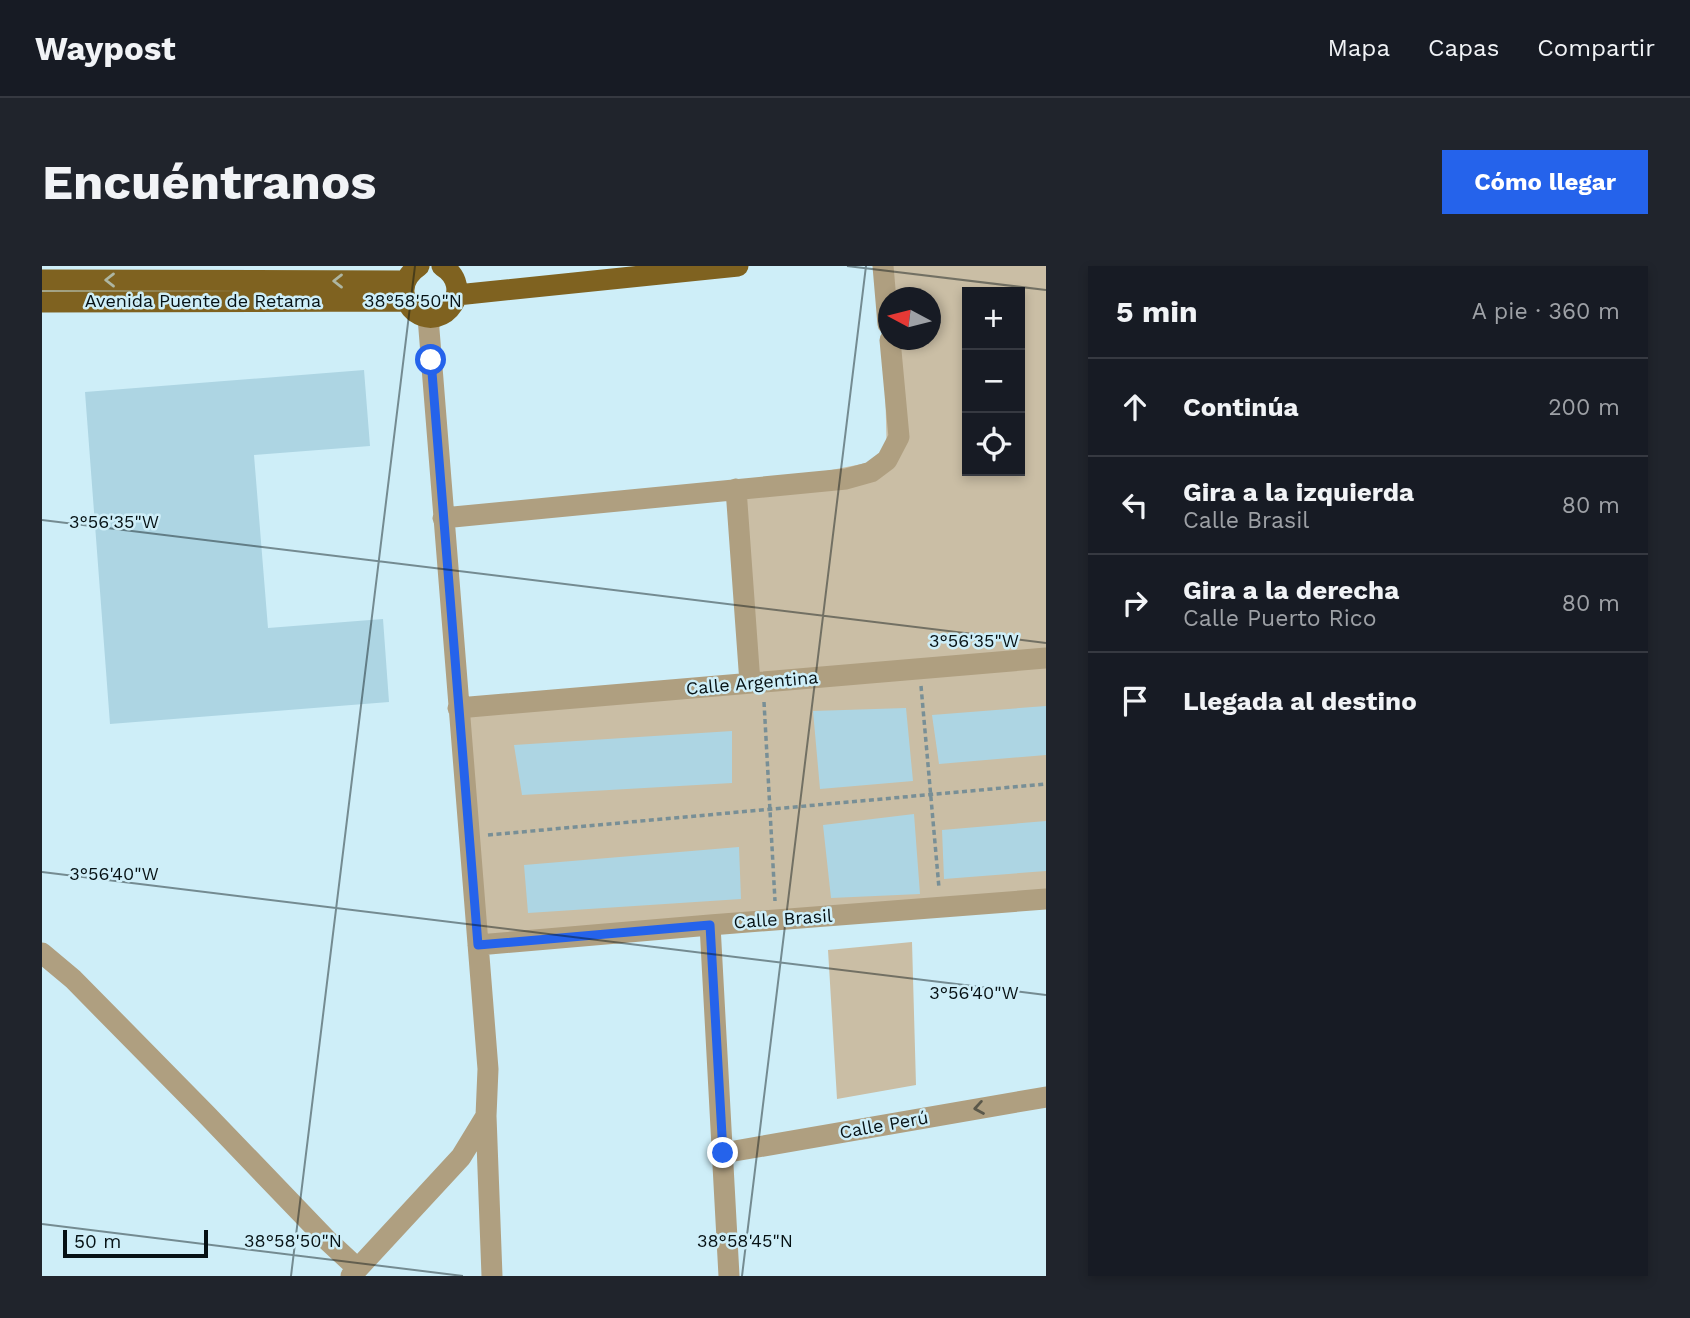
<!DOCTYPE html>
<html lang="es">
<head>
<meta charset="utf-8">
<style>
  :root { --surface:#171b24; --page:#20242c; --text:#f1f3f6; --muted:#9ea1a6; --line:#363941; --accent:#2563eb }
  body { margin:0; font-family:"Work Sans",sans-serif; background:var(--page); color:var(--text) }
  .controls { position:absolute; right:21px; top:21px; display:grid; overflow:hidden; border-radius:0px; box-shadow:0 4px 10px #0003 }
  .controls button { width:63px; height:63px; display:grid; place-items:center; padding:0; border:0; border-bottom:2px solid var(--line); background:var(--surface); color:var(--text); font:35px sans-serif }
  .compass { position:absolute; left:836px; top:21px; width:63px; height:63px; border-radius:50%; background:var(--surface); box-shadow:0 4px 10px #0003; rotate:277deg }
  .scale { position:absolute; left:21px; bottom:18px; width:145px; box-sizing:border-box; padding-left:7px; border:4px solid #061114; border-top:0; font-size:19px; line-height:24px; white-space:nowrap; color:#061114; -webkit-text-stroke:5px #ceeef8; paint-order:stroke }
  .stop { position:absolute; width:21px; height:21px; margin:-16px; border:5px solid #2563eb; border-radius:50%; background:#fff }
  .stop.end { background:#2563eb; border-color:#fff; box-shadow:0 2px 7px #0008 }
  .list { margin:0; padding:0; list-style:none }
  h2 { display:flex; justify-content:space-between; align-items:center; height:91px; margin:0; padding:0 28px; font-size:30px }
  h2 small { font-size:23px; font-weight:400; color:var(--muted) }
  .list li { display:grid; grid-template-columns:46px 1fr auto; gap:21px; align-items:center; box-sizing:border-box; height:98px; padding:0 28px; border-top:2px solid var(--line) }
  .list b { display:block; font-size:26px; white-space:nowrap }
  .list p { margin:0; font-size:23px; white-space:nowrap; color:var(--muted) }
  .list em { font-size:23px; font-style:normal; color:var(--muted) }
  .icon { flex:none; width:38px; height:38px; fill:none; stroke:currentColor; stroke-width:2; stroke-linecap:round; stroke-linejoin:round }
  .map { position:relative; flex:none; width:1004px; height:1010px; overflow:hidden; border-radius:0px }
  header { display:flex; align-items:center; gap:42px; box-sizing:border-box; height:98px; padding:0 35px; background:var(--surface); border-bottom:2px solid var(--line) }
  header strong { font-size:33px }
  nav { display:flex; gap:38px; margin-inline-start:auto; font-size:24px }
  .intro { display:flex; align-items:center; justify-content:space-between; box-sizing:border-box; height:168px; padding:0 42px }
  h1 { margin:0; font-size:49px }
  .button { padding:18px 32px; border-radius:0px; background:var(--accent); color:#fff; font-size:24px; font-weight:700 }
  main { display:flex; gap:42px; padding:0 42px }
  aside { flex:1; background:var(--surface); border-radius:0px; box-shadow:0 4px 10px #0003 }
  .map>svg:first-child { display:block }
</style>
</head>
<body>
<header>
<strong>Waypost</strong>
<nav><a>Mapa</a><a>Capas</a><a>Compartir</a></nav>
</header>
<div class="intro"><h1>Encuéntranos</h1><a class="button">Cómo llegar</a></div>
<main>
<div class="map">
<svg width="1004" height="1010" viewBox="0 0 1004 1010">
  <rect width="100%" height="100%" fill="#ceeef8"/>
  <path fill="#cabea5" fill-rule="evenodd" d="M840 0H1004V392L708 417 694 223 845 193ZM925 26H978V205H925ZM846 32H888V74H846Z
    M1004 394V634L436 679 417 449Z
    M870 676 874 819 795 833 786 684Z"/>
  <path fill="#add5e3" d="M322 104 328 180 212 189 226 362 341 353 347 436 68 458 43 126Z
    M1004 440V489L897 498 890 449Z
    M864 442 871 515 778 523 771 445Z
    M690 465V517L480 529 472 479Z
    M872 548 878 628 789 632 781 559Z
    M1004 555V605L902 613 900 564Z
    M697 581 699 633 486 647 482 599Z"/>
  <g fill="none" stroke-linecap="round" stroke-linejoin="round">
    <path stroke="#788f96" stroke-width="3.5" stroke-dasharray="5 3.5" stroke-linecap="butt" d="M879 420 897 622
      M722 436 733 635
      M446 569 1004 518"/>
    <path stroke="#af9f80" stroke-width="21" d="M841 0 846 58
      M386 51 446 803 444 850 450 1010
      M694 223 708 417
      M401 252 804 213 829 206 845 194 857 171 848 74
      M416 442 1004 392
      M668 659 687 1010
      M436 679 668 659 1004 633
      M0 687 31 713 163 847 286 975 315 1002
      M681 887 1004 831
      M309 1010 419 891 444 850"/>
    <path stroke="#7f6220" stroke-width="21" d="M377 0C368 6 361 16 362 27 363 34 368 42 373 46 403 67 434 21 400 0
      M0 14 364 15
      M415 29 696 0
      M0 36 364 35"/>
  </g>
  <defs><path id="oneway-chevron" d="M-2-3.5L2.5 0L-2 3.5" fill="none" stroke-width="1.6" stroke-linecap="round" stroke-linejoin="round" transform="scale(1.75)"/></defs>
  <g stroke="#aeb6a2">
    <use href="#oneway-chevron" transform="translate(68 14) rotate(-180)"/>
    <use href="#oneway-chevron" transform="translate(296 15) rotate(-180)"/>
  </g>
  <use stroke="#5a584a" href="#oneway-chevron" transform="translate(937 842) rotate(170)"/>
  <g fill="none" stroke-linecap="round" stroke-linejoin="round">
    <path stroke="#2563eb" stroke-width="9" d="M389 94 436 679 668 659 681 887"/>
  </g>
  <path fill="none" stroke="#061114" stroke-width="2" stroke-opacity="0.45" d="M805 0 1004 24M0 254 1004 377M0 606 1004 729M0 958 421 1010M249 1010 373 0M700 1010 824 0"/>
  <g text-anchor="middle" stroke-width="5" stroke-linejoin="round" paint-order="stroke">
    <g font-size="18" fill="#061114" stroke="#ceeef8">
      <text x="161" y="41">Avenida Puente de Retama</text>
      <text transform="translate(710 417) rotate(-5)" y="6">Calle Argentina</text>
      <text transform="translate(741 653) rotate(-4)" y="6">Calle Brasil</text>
      <text transform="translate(842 859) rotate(-10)" y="6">Calle Perú</text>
    </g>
  </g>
  <g font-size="18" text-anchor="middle" fill="#061114" stroke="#ceeef8" stroke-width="5" stroke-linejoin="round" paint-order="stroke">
    <text x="371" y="41">38°58'50"N</text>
    <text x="72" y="262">3°56'35"W</text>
    <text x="932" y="381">3°56'35"W</text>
    <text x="72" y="614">3°56'40"W</text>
    <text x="932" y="733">3°56'40"W</text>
    <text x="251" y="981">38°58'50"N</text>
    <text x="703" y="981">38°58'45"N</text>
  </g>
</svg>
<div class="controls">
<button>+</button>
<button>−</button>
<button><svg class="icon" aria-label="locate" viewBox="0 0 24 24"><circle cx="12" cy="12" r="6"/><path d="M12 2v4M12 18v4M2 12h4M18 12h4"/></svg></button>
</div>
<svg class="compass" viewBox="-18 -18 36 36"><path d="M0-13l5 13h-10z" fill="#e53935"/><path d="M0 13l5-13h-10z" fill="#9ea1a6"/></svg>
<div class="scale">50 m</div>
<div class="stop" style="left:389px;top:94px"></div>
<div class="stop end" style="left:681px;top:887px"></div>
</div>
<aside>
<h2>5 min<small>A pie · 360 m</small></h2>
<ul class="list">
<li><svg class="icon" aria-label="ahead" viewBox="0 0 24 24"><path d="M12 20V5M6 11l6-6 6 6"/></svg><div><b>Continúa</b></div><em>200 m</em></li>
<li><svg class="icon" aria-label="left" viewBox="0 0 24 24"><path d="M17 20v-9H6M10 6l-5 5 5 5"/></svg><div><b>Gira a la izquierda</b><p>Calle Brasil</p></div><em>80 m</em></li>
<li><svg class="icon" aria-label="right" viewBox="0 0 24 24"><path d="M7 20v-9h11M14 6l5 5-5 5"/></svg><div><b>Gira a la derecha</b><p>Calle Puerto Rico</p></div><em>80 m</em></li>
<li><svg class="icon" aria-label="arrive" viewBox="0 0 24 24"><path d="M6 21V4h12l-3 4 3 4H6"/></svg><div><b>Llegada al destino</b></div></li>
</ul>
</aside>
</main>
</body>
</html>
